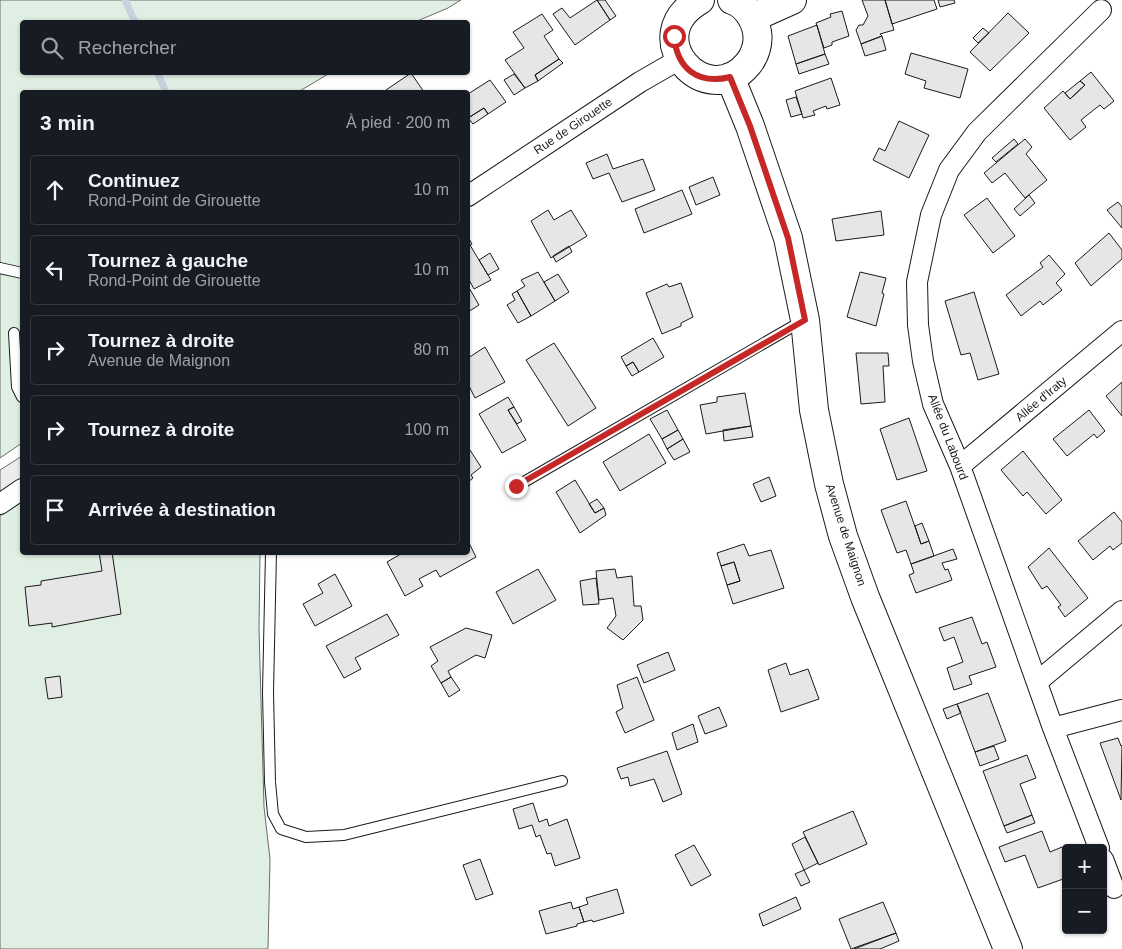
<!DOCTYPE html>
<html lang="fr">
<head>
<meta charset="utf-8">
<style>
  :root { --surface:#171b24; --page:#20242c; --text:#f1f3f6; --muted:#9ea1a6; --line:#363941 }
  body { margin:0; font-family:Arial,sans-serif; background:var(--page); color:var(--text) }
  .controls { position:absolute; right:15px; bottom:15px; display:grid; overflow:hidden; border-radius:5px; box-shadow:0 1px 4px #0004 }
  .controls button { width:45px; height:45px; display:grid; place-items:center; padding:0; border:0; border-bottom:1px solid var(--line); background:var(--surface); color:var(--text); font:25px sans-serif }
  .stop { position:absolute; width:15px; height:15px; margin:-11px; border:4px solid #c62828; border-radius:50%; background:#fff }
  .stop.end { background:#c62828; border-color:#fff; box-shadow:0 1px 5px #0008 }
  .list { margin:0; padding:0; list-style:none }
  h2 { display:flex; justify-content:space-between; align-items:center; height:65px; margin:0; padding:0 20px; font-size:21px }
  h2 small { font-size:16px; font-weight:400; color:var(--muted) }
  .list li { display:grid; grid-template-columns:32px 1fr auto; gap:15px; align-items:center; box-sizing:border-box; height:70px; margin:0 10px 10px; padding:0 10px; border:1px solid var(--line); border-radius:5px }
  .list b { display:block; font-size:19px; white-space:nowrap }
  .list p { margin:0; font-size:16px; white-space:nowrap; color:var(--muted) }
  .list em { font-size:16px; font-style:normal; color:var(--muted) }
  .icon { flex:none; width:28px; height:28px; fill:none; stroke:currentColor; stroke-width:2; stroke-linecap:round; stroke-linejoin:round }
  .map { position:relative; flex:none; width:1122px; height:949px; overflow:hidden }
  .search { position:absolute; background:var(--surface); box-shadow:0 1px 4px #0004; left:20px; top:20px; width:450px; height:55px; display:flex; align-items:center; gap:12px; box-sizing:border-box; padding:0 18px; border-radius:5px; color:var(--muted); font-size:19px }
  .panel { position:absolute; background:var(--surface); box-shadow:0 1px 4px #0004; left:20px; top:90px; width:450px; height:465px; border-radius:5px }
  .map>svg:first-child { display:block }
</style>
</head>
<body>
<div class="map">
<svg width="1122" height="949" viewBox="0 0 1122 949">
  <rect width="100%" height="100%" fill="#fff"/>
  <path fill="#e0efe3" stroke="#6a6a6a" d="M0 0H461L448 8 415 22H22V72L330 73 298 92H22V443L0 458Z
    M22 502V552L260 553 259 629 264 807 270 859 268 949H0V516Z"/>
  <path fill="#ededed" stroke="#6a6a6a" d="M22 456V479L0 493V470Z"/>
  <g fill="none" stroke-linecap="round" stroke-linejoin="round">
    <path stroke="#c6d2dc" stroke-width="7" d="M125 0 135 22
      M157 72 166 92"/>
  </g>
  <path fill="#e6e6e6" stroke="#1a1a1a" d="M597 0H605L616 16 610 20Z
    M597 0 610 20 575 45 553 14 562 8 570 18Z
    M862 0H885L894 30 880 34 882 36 861 44 856 30 859 25H863L868 16Z
    M885 0H934L937 9 892 24Z
    M938 0H954L955 3 940 7Z
    M842 11 849 36 832 42V45L824 48 816 23 831 17 830 14Z
    M1008 13 1029 33 990 71 970 52Z
    M542 14 553 30 544 36 559 59 535 75 538 81 525 88 505 60 524 48 513 32Z
    M817 25 825 54 796 64 788 36Z
    M983 28 989 33 978 43 973 38Z
    M882 36 886 50 865 56 861 44Z
    M911 53 968 69 960 98 924 88 926 81 905 74Z
    M825 54 829 64 799 74 796 64Z
    M559 59 563 63 538 81 535 75Z
    M1091 72 1114 101 1104 109 1100 105 1081 120 1086 127 1070 140 1044 108 1063 91 1070 99 1085 85 1080 81Z
    M411 73 424 92H387L386 90Z
    M514 74 525 88 514 95 504 80Z
    M831 78 840 105 827 109 826 106 813 111 815 115 803 118 795 91Z
    M490 80 506 102 488 114 484 108 468 118V94Z
    M1080 81 1085 85 1070 99 1065 93Z
    M796 97 802 114 791 117 786 100Z
    M484 108 488 114 473 124 468 118Z
    M899 121 929 135 909 178 873 160 879 148 885 151Z
    M1014 139 1018 144 996 162 992 158Z
    M1025 139 1032 147 1026 154 1047 180 1025 198 1005 173 992 183 984 173Z
    M607 154 613 169 643 159 655 190 622 202 609 173 593 179 586 163Z
    M713 177 720 195 696 205 689 187Z
    M682 190 692 214 644 233 635 209Z
    M1029 195 1035 203 1020 216 1014 209Z
    M987 198 1015 236 993 253 964 215Z
    M1118 202 1122 207V228L1107 210Z
    M548 210 554 220 571 210 587 236 551 258 531 221Z
    M881 211 884 235 836 241 832 219Z
    M1109 233 1122 250V259L1091 286 1075 263Z
    M468 237 472 244 470 245 491 280 474 289 468 278Z
    M569 246 572 252 556 262 553 256Z
    M490 253 499 269 488 275 479 260Z
    M1049 255 1065 274 1056 283 1062 290 1043 305 1040 301 1021 316 1006 295 1043 267 1040 263Z
    M538 272 555 301 531 316 517 291 525 286 521 280Z
    M860 272 886 278 882 293 884 294 876 326 847 317Z
    M558 274 569 292 555 301 544 282Z
    M681 283 693 317 681 323V326L662 334 646 293 667 284 669 287Z
    M468 286 479 305 468 312Z
    M517 291 531 316 518 323 507 305 515 300 512 294Z
    M974 292 999 374 978 380 970 353 961 355 945 301Z
    M653 338 664 357 639 372 633 362 626 366 621 357Z
    M554 343 596 408 568 426 526 360Z
    M485 347 505 382 475 398 468 384V358Z
    M856 353H888L889 366H883L885 402 861 404Z
    M633 362 639 372 632 376 626 366Z
    M1122 382V416L1106 396Z
    M745 393 751 426 706 434 700 405 717 402V397Z
    M508 397 514 407 508 410 526 440 502 453 479 414Z
    M514 407 522 421 517 424 508 410Z
    M667 410 678 430 662 439 650 419Z
    M1089 410 1105 431 1097 438 1094 434 1067 456 1053 439Z
    M909 418 927 471 897 480 880 429Z
    M751 426 753 437 724 441 723 430Z
    M678 430 683 439 667 449 662 439Z
    M649 434 666 463 620 491 603 462Z
    M683 439 690 452 674 460 667 449Z
    M468 447 481 467 471 475 473 478 468 482Z
    M1023 451 1062 500 1046 514 1027 492 1023 496 1001 470Z
    M769 477 776 496 761 502 753 484Z
    M575 480 595 513 604 508 606 515 580 533 556 492Z
    M597 499 604 508 595 513 589 504Z
    M906 501 921 544 929 541 934 556 911 564 906 550 897 553 881 510Z
    M1114 512 1122 522V543L1113 550 1110 546 1093 560 1078 541Z
    M922 523 929 541 921 544 915 526Z
    M468 541 476 557 440 577 436 570 419 579 423 586 405 596 387 562 404 552H468Z
    M744 544 749 556 771 550 784 588 733 604 727 585 740 581 734 562 721 566 717 553Z
    M1049 548 1088 598 1065 617 1058 607 1061 605 1047 586 1042 589 1028 567Z
    M953 549 957 559 942 563 945 570 948 569 952 580 916 593 909 575 914 573 911 564Z
    M99 552H112L121 614 52 627V623L29 626 25 587 41 585V581L102 571Z
    M734 562 740 581 727 585 721 566Z
    M538 569 556 600 513 624 496 592Z
    M615 569 617 578 632 576 634 606H641L643 620 623 640 607 628 616 616 613 598 599 600 596 571Z
    M335 574 352 606 315 626 303 604 323 593 318 584Z
    M596 578 599 604 583 605 580 581Z
    M387 614 399 635 355 658 361 669 344 678 326 646Z
    M972 617 982 644 987 642 996 667 969 676 972 684 954 690 947 668 963 662 954 637 944 641 939 628Z
    M466 628 492 635 485 658 476 655 448 671 451 677 441 683 431 666 438 661 430 647Z
    M668 652 675 670 644 683 637 665Z
    M786 663 790 675 808 669 819 699 781 712 768 670Z
    M60 676 62 697 48 699 45 678Z
    M451 677 460 690 449 697 441 683Z
    M637 677 654 720 625 733 616 712 623 708 617 685Z
    M988 693 1006 741 975 752 957 704Z
    M957 704 961 713 947 719 943 709Z
    M719 707 727 726 705 734 698 716Z
    M693 724 698 742 677 750 672 733Z
    M1118 738 1121 746 1122 745 1121 800 1100 743Z
    M994 746 999 759 980 766 975 752Z
    M667 751 682 794 663 802 654 779 630 786 628 777 621 779 617 768Z
    M1027 755 1036 778 1020 784 1032 815 1004 826 983 771Z
    M533 803 539 822 547 819 549 826 567 819 580 858 555 866 551 853 547 854 540 835 536 837 532 825 519 829 513 809Z
    M853 811 867 844 819 865 803 832Z
    M1032 815 1035 823 1007 833 1004 826Z
    M1042 831 1050 852 1062 847 1066 856V878L1038 888 1025 855 1005 862 999 847Z
    M805 837 818 863 804 870 792 844Z
    M694 845 711 875 691 886 675 855Z
    M480 859 493 894 476 900 463 865Z
    M804 870 810 882 801 886 795 874Z
    M617 889 624 913 593 922 592 920 584 922 579 907 588 904 586 898Z
    M796 897 801 909 763 926 759 914Z
    M571 902 573 909 579 907 584 922 577 924V926L546 934 539 911Z
    M883 902 896 933 851 949 839 919Z
    M896 933 899 941 880 949H854Z"/>
  <g fill="none" stroke-linecap="round" stroke-linejoin="round">
    <g stroke="#1a1a1a" stroke-width="12">
      <path id="lane" d="M0 268 22 273
        M14 333 17 387 22 397
        M517 486 804 320
        M271 552 268 692 270 782 273 814 281 829 306 837 344 835 562 781"/>
    </g>
    <g stroke="#1a1a1a" stroke-width="22">
      <path id="street" d="M468 196 640 82 680 59
        M960 466 1122 331
        M0 504 22 489
        M1037 682 1122 611
        M1053 728 1122 710
        M1099 848 1053 728 960 466 933 404 923 361 918 325 917 282 931 215 949 170 977 132 1101 10
        M1103 859 1114 888"/>
    </g>
    <g stroke="#1a1a1a" stroke-width="30">
      <path id="secondary" d="M700 0C636 37 707 113 748 64 755 56 759 43 757 32 755 19 745 4 732 0
        M752 18 792 0
        M730 77 750 126 788 238 805 320 814 410 829 484 843 536 865 597 1008 949"/>
    </g>
    <use href="#lane" stroke="#fff" stroke-width="10"/>
    <use href="#street" stroke="#fff" stroke-width="20"/>
    <use href="#secondary" stroke="#fff" stroke-width="28"/>
  </g>
  <g fill="none" stroke-linecap="round" stroke-linejoin="round">
    <path stroke="#c62828" stroke-width="6" d="M516 486 805 320 788 238 750 126 730 77C698 85 677 69 674 36"/>
  </g>
  <g text-anchor="middle" stroke-width="4" stroke-linejoin="round" paint-order="stroke">
    <g font-size="12" fill="#1a1a1a" stroke="#fff">
      <text transform="translate(573 126) rotate(-34)" y="4">Rue de Girouette</text>
      <text transform="translate(1041 399) rotate(-40)" y="4">Allée d'Iraty</text>
      <text transform="translate(948 437) rotate(69)" y="4">Allée du Labourd</text>
      <text transform="translate(846 535) rotate(72)" y="4">Avenue de Maignon</text>
    </g>
  </g>
</svg>
<div class="controls">
<button>+</button>
<button>−</button>
</div>
<div class="stop" style="left:674px;top:36px"></div>
<div class="stop end" style="left:516px;top:486px"></div>
<div class="search"><svg class="icon" aria-label="search" viewBox="0 0 24 24"><circle cx="10" cy="10" r="6"/><path d="M15 15l6 6"/></svg>Rechercher</div>
<section class="panel">
<h2>3 min<small>À pied · 200 m</small></h2>
<ul class="list">
<li><svg class="icon" aria-label="ahead" viewBox="0 0 24 24"><path d="M12 20V5M6 11l6-6 6 6"/></svg><div><b>Continuez</b><p>Rond-Point de Girouette</p></div><em>10 m</em></li>
<li><svg class="icon" aria-label="left" viewBox="0 0 24 24"><path d="M17 20v-9H6M10 6l-5 5 5 5"/></svg><div><b>Tournez à gauche</b><p>Rond-Point de Girouette</p></div><em>10 m</em></li>
<li><svg class="icon" aria-label="right" viewBox="0 0 24 24"><path d="M7 20v-9h11M14 6l5 5-5 5"/></svg><div><b>Tournez à droite</b><p>Avenue de Maignon</p></div><em>80 m</em></li>
<li><svg class="icon" aria-label="right" viewBox="0 0 24 24"><path d="M7 20v-9h11M14 6l5 5-5 5"/></svg><div><b>Tournez à droite</b></div><em>100 m</em></li>
<li><svg class="icon" aria-label="arrive" viewBox="0 0 24 24"><path d="M6 21V4h12l-3 4 3 4H6"/></svg><div><b>Arrivée à destination</b></div></li>
</ul>
</section>
</div>
</body>
</html>
